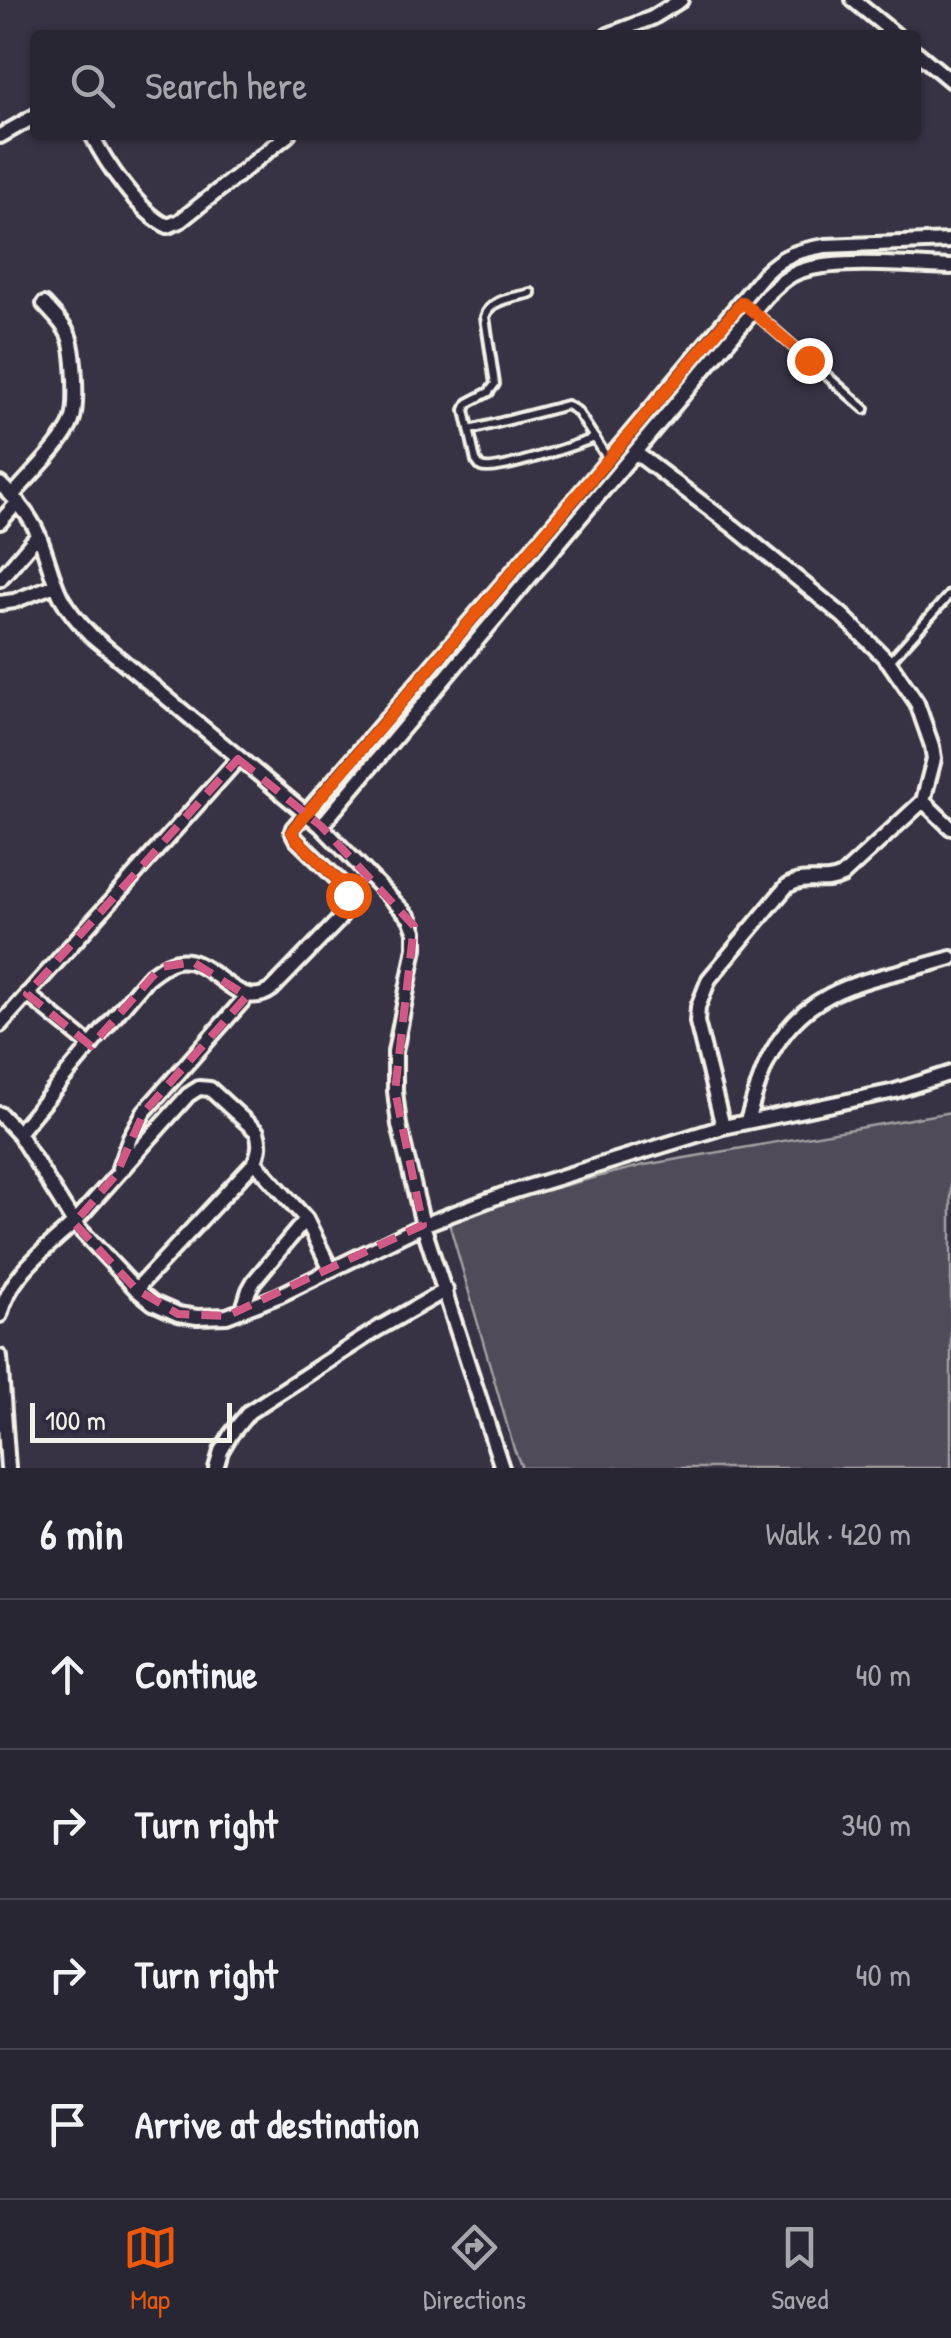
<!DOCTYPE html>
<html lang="en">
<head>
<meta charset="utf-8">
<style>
  :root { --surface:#292633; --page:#312e3b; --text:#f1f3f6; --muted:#a5a5ac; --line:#45434e; --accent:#ea580c }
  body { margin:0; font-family:"Patrick Hand",sans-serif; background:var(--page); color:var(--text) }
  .scale { position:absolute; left:30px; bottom:25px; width:202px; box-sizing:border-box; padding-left:10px; border:5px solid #f4f1e8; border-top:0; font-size:28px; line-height:35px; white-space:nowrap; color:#f4f1e8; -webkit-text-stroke:8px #2f2a3d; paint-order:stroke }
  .stop { position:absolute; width:30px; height:30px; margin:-22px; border:8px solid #ea580c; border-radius:50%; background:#fff }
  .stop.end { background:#ea580c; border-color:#fff; box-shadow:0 2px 10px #0008 }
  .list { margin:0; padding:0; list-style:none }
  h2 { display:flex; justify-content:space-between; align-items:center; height:130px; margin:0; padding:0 40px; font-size:42px }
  h2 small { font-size:32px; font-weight:400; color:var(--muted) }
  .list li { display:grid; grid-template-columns:65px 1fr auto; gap:30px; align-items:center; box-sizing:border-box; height:150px; padding:0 40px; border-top:2px solid var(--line) }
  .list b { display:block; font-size:38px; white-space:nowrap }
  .list em { font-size:32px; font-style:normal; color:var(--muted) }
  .icon { flex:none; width:55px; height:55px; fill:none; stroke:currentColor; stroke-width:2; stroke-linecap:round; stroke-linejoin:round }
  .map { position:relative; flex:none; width:951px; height:1468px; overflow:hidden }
  .search { position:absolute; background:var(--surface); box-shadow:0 2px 8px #0004; left:30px; right:30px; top:30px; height:110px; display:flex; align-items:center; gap:25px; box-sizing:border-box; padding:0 35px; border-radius:10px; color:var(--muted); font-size:38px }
  .sheet { height:730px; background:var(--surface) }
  nav { display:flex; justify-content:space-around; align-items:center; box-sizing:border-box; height:140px; border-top:2px solid var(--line); background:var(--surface); font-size:28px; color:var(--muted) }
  nav a { display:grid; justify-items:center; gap:5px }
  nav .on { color:var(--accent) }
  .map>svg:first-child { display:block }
</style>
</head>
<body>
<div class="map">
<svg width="951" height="1468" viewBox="0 0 951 1468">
  <rect width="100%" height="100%" fill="#373244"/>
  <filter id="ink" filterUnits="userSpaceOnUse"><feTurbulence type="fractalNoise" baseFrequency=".01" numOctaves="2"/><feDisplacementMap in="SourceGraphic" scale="20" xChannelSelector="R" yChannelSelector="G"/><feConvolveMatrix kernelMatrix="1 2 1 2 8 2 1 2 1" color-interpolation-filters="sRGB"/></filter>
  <g filter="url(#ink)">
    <path fill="#504b59" stroke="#a29ea0" stroke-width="2.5" d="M951 1112V1468H522L514 1449 447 1216 644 1165Z"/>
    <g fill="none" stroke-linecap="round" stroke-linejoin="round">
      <g stroke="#f4f1e8" stroke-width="14">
        <path id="service" d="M531 293C514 298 491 298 485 317L495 384 489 392 468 403 465 410 476 461C478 463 479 466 481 467 495 474 577 444 595 438
          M754 312 865 409
          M470 430 567 405 577 411 608 459
          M889 662 951 593"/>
      </g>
      <g stroke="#f4f1e8" stroke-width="20">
        <path id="minor" d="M853 0 896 35
          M608 35 652 18 681 0
          M916 52 951 81
          M92 135C105 162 140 214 168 226L180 221 288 135
          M0 136 35 116
          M636 453 734 527 843 616 889 662 917 703 932 746 934 759 923 801 842 876C822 886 807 874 787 886L709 979 698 1007 697 1022 723 1127
          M0 484C16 499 30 515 39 536 47 555 51 577 61 597 69 611 79 623 91 635L321 826 410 918 415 931V948L395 1052V1091L399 1125 423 1225 502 1468
          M13 495C28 477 65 442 72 421 78 407 75 348 68 334 63 323 52 313 44 304
          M0 522 18 502
          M0 579 38 535
          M0 603 14 601 55 585
          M923 801 951 828
          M321 826 766 296C776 287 785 277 798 272 832 258 912 266 951 267
          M27 994 91 1046
          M0 1025 238 759
          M0 1114 18 1133
          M747 1121C754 1099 760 1074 771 1054 810 980 881 980 951 958
          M255 1162 306 1219 331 1270
          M119 1168 130 1137 144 1112 247 996
          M136 1289 255 1162C259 1151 261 1144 257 1132L210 1089 199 1088 188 1095 74 1223 136 1289 153 1303 178 1314 197 1317 227 1316 278 1296 423 1225 502 1195 723 1127 895 1091 951 1073
          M243 1309 249 1290 254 1281 306 1219
          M0 1315C10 1274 45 1250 74 1223L18 1133 147 978C155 972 163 965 173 962 211 950 236 1016 272 989L337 922 344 912 349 895 343 885 296 839 292 831 293 828 599 471 764 274C782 255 800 250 825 246L951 241
          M0 1357 8 1468
          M216 1468 221 1451 231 1434 249 1412 376 1330 446 1290"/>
      </g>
      <use href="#service" stroke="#2f2a3d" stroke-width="6"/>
      <use href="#minor" stroke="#2f2a3d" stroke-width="12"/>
    </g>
  </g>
  <g fill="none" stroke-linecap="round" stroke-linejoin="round" filter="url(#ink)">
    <path stroke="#ea580c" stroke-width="12" d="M348 895 342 884 296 839 292 832 294 828 742 302 809 360"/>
  </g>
  <path fill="none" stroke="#d15985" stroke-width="8" stroke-dasharray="20 12" stroke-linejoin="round" d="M238 759 321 826 414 926 395 1091 423 1225 227 1316 178 1314 136 1289 74 1223 116 1175 144 1112 247 996 193 962 161 967 91 1046 27 994Z"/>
</svg>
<div class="scale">100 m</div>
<div class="stop" style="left:348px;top:895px"></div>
<div class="stop end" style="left:809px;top:360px"></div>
<div class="search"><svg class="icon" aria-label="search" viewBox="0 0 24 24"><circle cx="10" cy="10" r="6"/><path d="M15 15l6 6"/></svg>Search here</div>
</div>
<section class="sheet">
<h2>6 min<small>Walk · 420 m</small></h2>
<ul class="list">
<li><svg class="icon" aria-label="ahead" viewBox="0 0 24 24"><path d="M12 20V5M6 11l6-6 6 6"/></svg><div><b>Continue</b></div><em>40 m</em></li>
<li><svg class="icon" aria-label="right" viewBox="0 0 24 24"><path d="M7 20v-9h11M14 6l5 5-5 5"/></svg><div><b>Turn right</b></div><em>340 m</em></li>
<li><svg class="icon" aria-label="right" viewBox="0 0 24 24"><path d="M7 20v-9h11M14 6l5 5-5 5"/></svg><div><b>Turn right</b></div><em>40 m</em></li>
<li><svg class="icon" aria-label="arrive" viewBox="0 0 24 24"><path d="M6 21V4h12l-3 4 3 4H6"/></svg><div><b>Arrive at destination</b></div></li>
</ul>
</section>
<nav>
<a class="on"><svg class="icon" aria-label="map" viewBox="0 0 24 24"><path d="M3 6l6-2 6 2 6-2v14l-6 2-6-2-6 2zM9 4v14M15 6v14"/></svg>Map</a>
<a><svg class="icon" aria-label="directions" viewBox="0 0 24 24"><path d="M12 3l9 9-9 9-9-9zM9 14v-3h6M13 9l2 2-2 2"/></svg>Directions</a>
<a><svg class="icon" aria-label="saved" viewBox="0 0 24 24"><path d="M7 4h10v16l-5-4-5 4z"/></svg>Saved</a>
</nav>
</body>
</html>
